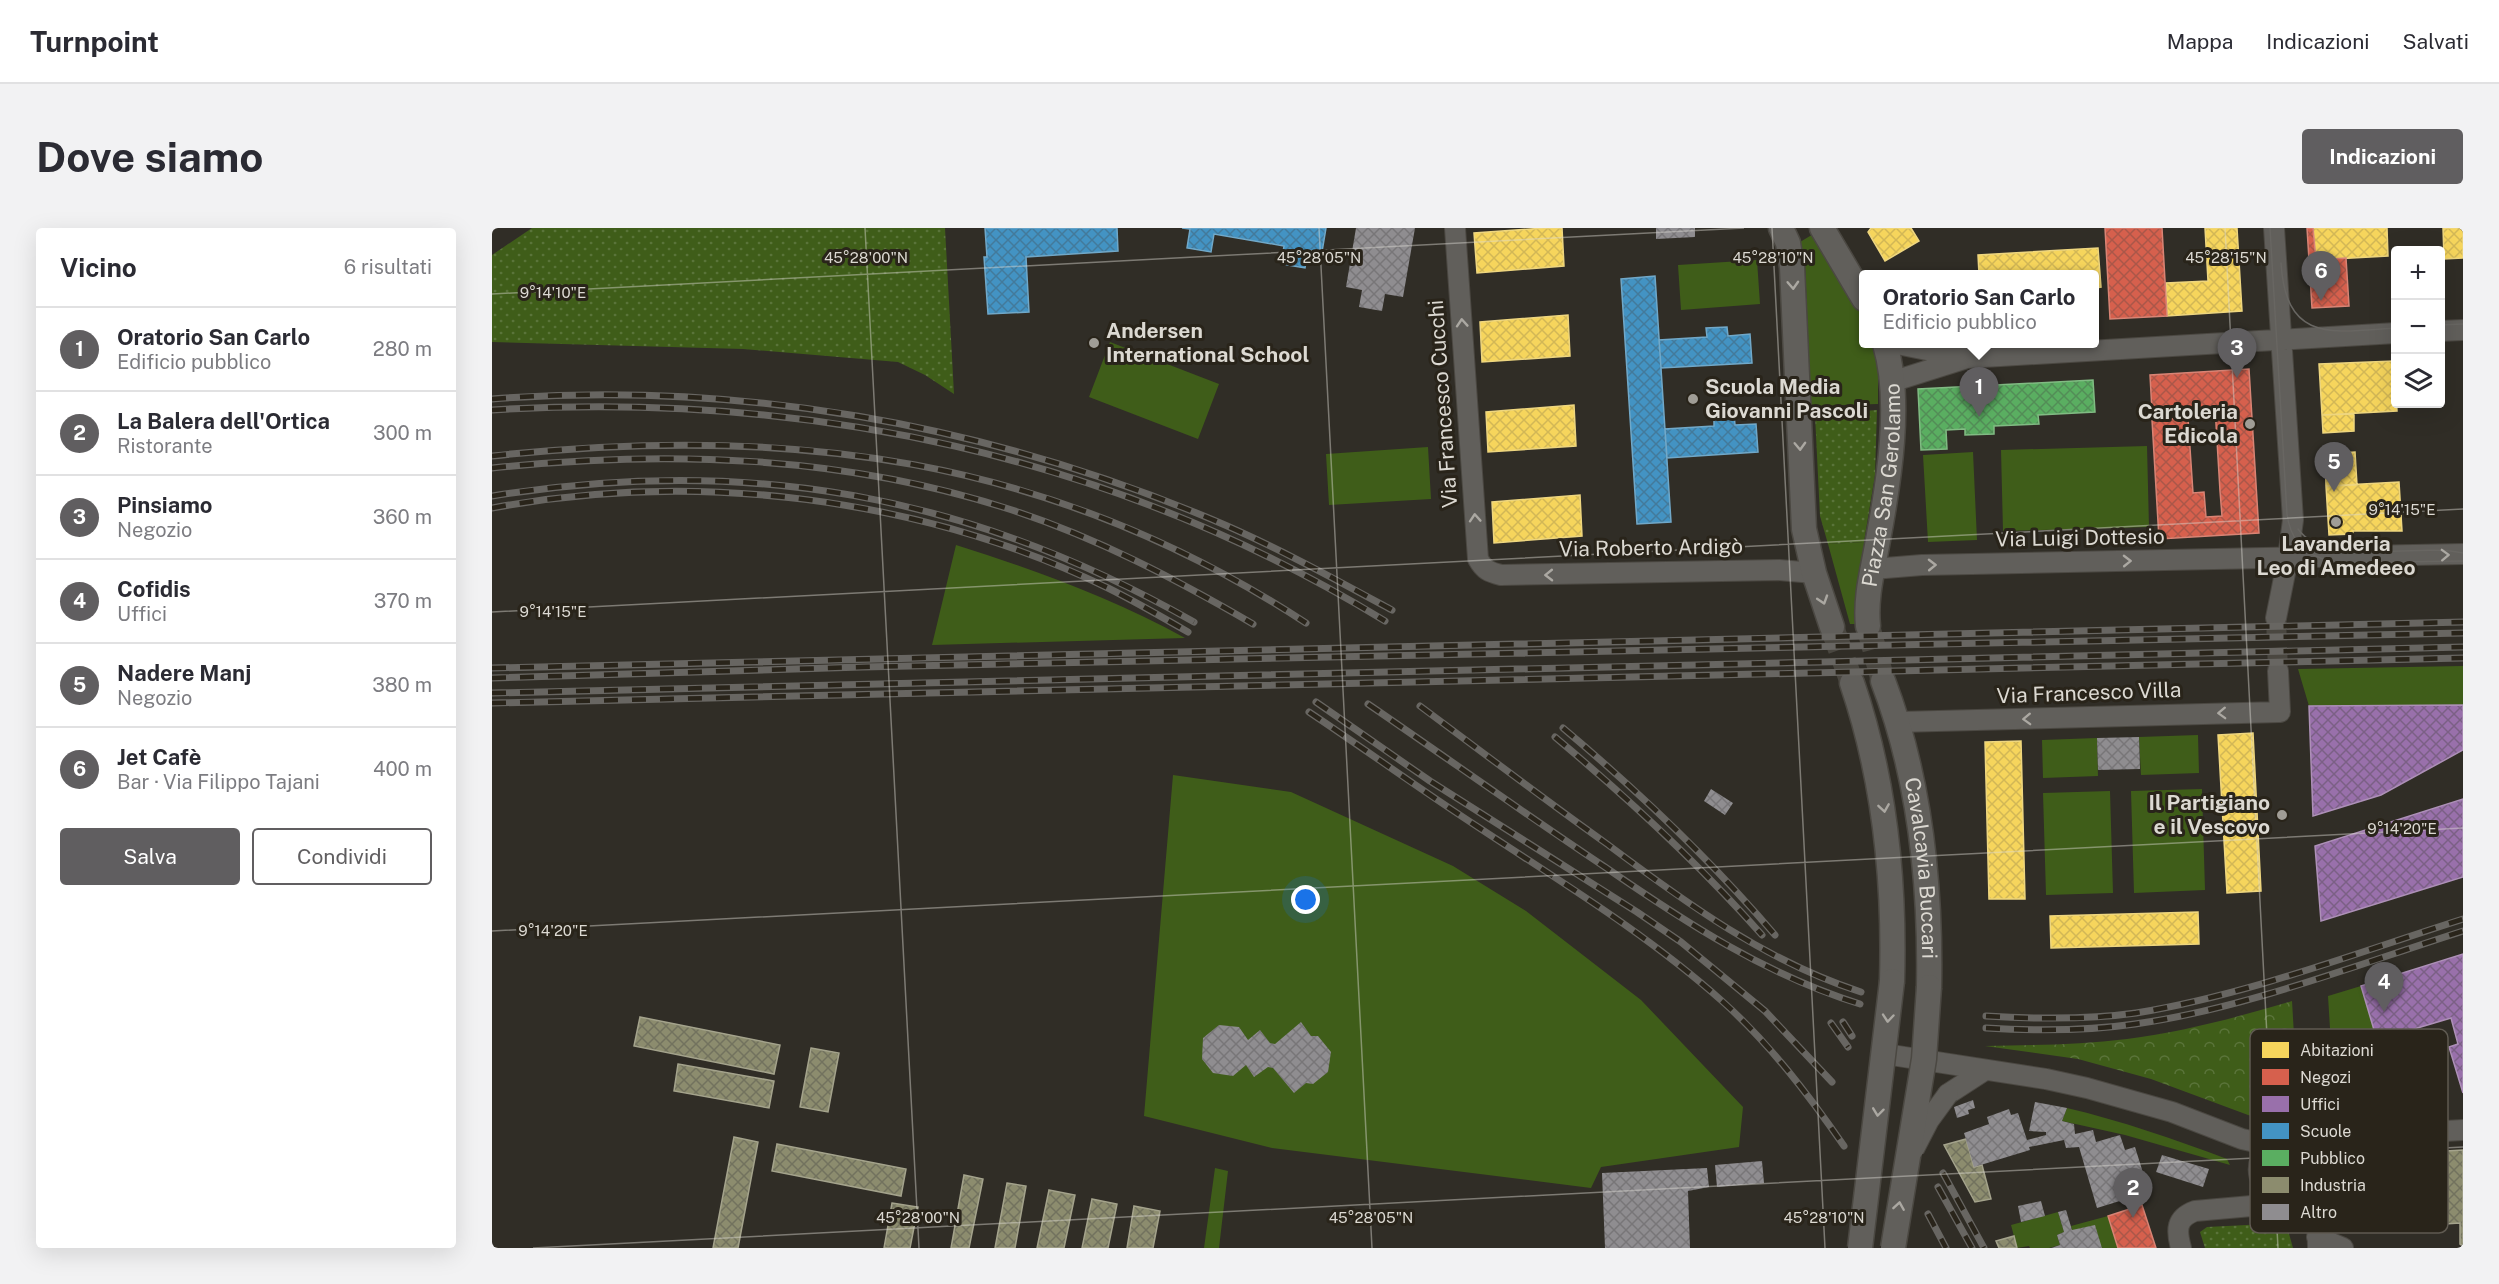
<!DOCTYPE html>
<html lang="it">
<head>
<meta charset="utf-8">
<style>
  :root { --surface:#fff; --page:#f2f2f3; --text:#2b2b33; --muted:#7c7c81; --line:#e1e1e2; --accent:#605e60 }
  body { margin:0; font-family:"Public Sans",sans-serif; background:var(--page); color:var(--text) }
  .controls { position:absolute; right:18px; top:18px; display:grid; overflow:hidden; border-radius:6px; box-shadow:0 6px 24px #0002 }
  .controls button { width:54px; height:54px; display:grid; place-items:center; padding:0; border:0; border-bottom:2px solid var(--line); background:var(--surface); color:var(--text); font:30px sans-serif }
  .you { position:absolute; left:814px; top:672px; width:21px; height:21px; margin:-15px; border:4px solid #fff; border-radius:50%; background:#1a73e8; box-shadow:0 0 0 9px #1a73e833 }
  .badge { display:grid; place-items:center; width:39px; height:39px; border-radius:50%; background:var(--accent); color:#fff; font-size:20px; font-weight:700 }
  .pin { position:absolute; translate:-50% -50px; filter:drop-shadow(0 2px 3px #0008) }
  .pin::after { content:''; position:absolute; top:32px; width:21px; height:18px; background:inherit; clip-path:polygon(0 0,100% 0,50% 100%) }
  .popup { position:absolute; left:1367px; top:42px; width:240px; height:78px; box-sizing:border-box; display:grid; place-content:center; border-radius:6px; background:var(--surface); filter:drop-shadow(0 2px 4px #0005); font-size:20px; white-space:nowrap; color:var(--muted) }
  .popup b { font-size:22px; color:var(--text) }
  .popup::after { content:''; position:absolute; left:50%; top:100%; margin-left:-12px; border:12px solid transparent; border-top-color:var(--surface) }
  .list { margin:0; padding:0; list-style:none }
  h2 { display:flex; justify-content:space-between; align-items:center; height:78px; margin:0; padding:0 24px; font-size:26px }
  h2 small { font-size:20px; font-weight:400; color:var(--muted) }
  .list li { display:grid; grid-template-columns:39px 1fr auto; gap:18px; align-items:center; box-sizing:border-box; height:84px; padding:0 24px; border-top:2px solid var(--line) }
  .list b { display:block; font-size:22px; white-space:nowrap }
  .list p { margin:0; font-size:20px; white-space:nowrap; color:var(--muted) }
  .list em { font-size:20px; font-style:normal; color:var(--muted) }
  .actions { display:flex; gap:12px; padding:18px 24px }
  .actions a { flex:1; padding:14px 0; border:2px solid var(--accent); border-radius:6px; text-align:center; font-size:21px; color:var(--accent) }
  .actions .main { background:var(--accent); color:#fff }
  .icon { flex:none; width:33px; height:33px; fill:none; stroke:currentColor; stroke-width:2; stroke-linecap:round; stroke-linejoin:round }
  .map { position:relative; flex:none; width:1971px; height:1020px; overflow:hidden; border-radius:6px }
  header { display:flex; align-items:center; gap:36px; box-sizing:border-box; height:84px; padding:0 30px; background:var(--surface); border-bottom:2px solid var(--line) }
  header strong { font-size:28px }
  nav { display:flex; gap:33px; margin-inline-start:auto; font-size:21px }
  .intro { display:flex; align-items:center; justify-content:space-between; box-sizing:border-box; height:144px; padding:0 36px }
  h1 { margin:0; font-size:42px }
  .button { padding:15px 27px; border-radius:6px; background:var(--accent); color:#fff; font-size:21px; font-weight:700 }
  main { display:flex; gap:36px; padding:0 36px }
  aside { flex:1; background:var(--surface); border-radius:6px; box-shadow:0 6px 24px #0002 }
  .map>svg:first-child { display:block }
</style>
</head>
<body>
<header>
<strong>Turnpoint</strong>
<nav><a>Mappa</a><a>Indicazioni</a><a>Salvati</a></nav>
</header>
<div class="intro"><h1>Dove siamo</h1><a class="button">Indicazioni</a></div>
<main>
<aside>
<h2>Vicino<small>6 risultati</small></h2>
<ul class="list">
<li><span class="badge">1</span><div><b>Oratorio San Carlo</b><p>Edificio pubblico</p></div><em>280 m</em></li>
<li><span class="badge">2</span><div><b>La Balera dell'Ortica</b><p>Ristorante</p></div><em>300 m</em></li>
<li><span class="badge">3</span><div><b>Pinsiamo</b><p>Negozio</p></div><em>360 m</em></li>
<li><span class="badge">4</span><div><b>Cofidis</b><p>Uffici</p></div><em>370 m</em></li>
<li><span class="badge">5</span><div><b>Nadere Manj</b><p>Negozio</p></div><em>380 m</em></li>
<li><span class="badge">6</span><div><b>Jet Cafè</b><p>Bar · Via Filippo Tajani</p></div><em>400 m</em></li>
</ul>
<div class="actions"><a class="main">Salva</a><a>Condividi</a></div>
</aside>
<div class="map">
<svg width="1971" height="1020" viewBox="0 0 1971 1020">
  <defs>
    <pattern id="forest-crowns" width="20" height="18" patternUnits="userSpaceOnUse" patternTransform="scale(1.5)"><rect width="20" height="18" fill="#3f5d19"/><path d="M2 6a3 3 0 1 1 6 0M12 15a3 3 0 1 1 6 0" fill="none" stroke="#5a743a"/></pattern>
    <pattern id="park-dots" width="8" height="8" patternUnits="userSpaceOnUse" patternTransform="scale(1.5)"><rect width="8" height="8" fill="#3f5d19"/><path d="M2 2h.1M6 6h.1" fill="none" stroke="#5a743a" stroke-width="1.8" stroke-linecap="round"/></pattern>
    <pattern id="homes-cross-hatch" width="8" height="8" patternUnits="userSpaceOnUse" patternTransform="scale(1.5)"><rect width="8" height="8" fill="#f6d55c"/><path d="M0 0l8 8M0 8l8-8" fill="none" stroke="#d2b756"/></pattern>
    <pattern id="shops-cross-hatch" width="8" height="8" patternUnits="userSpaceOnUse" patternTransform="scale(1.5)"><rect width="8" height="8" fill="#d6604d"/><path d="M0 0l8 8M0 8l8-8" fill="none" stroke="#aa5749"/></pattern>
    <pattern id="offices-cross-hatch" width="8" height="8" patternUnits="userSpaceOnUse" patternTransform="scale(1.5)"><rect width="8" height="8" fill="#9970ab"/><path d="M0 0l8 8M0 8l8-8" fill="none" stroke="#7b6085"/></pattern>
    <pattern id="schools-cross-hatch" width="8" height="8" patternUnits="userSpaceOnUse" patternTransform="scale(1.5)"><rect width="8" height="8" fill="#4393c3"/><path d="M0 0l8 8M0 8l8-8" fill="none" stroke="#437a9b"/></pattern>
    <pattern id="public-cross-hatch" width="8" height="8" patternUnits="userSpaceOnUse" patternTransform="scale(1.5)"><rect width="8" height="8" fill="#5aae61"/><path d="M0 0l8 8M0 8l8-8" fill="none" stroke="#538d57"/></pattern>
    <pattern id="industry-cross-hatch" width="8" height="8" patternUnits="userSpaceOnUse" patternTransform="scale(1.5)"><rect width="8" height="8" fill="#8c8c6e"/><path d="M0 0l8 8M0 8l8-8" fill="none" stroke="#72725e"/></pattern>
    <pattern id="building-cross-hatch" width="8" height="8" patternUnits="userSpaceOnUse" patternTransform="scale(1.5)"><rect width="8" height="8" fill="#8f8d90"/><path d="M0 0l8 8M0 8l8-8" fill="none" stroke="#787678"/></pattern>
  </defs>
  <rect width="100%" height="100%" fill="#302d26"/>
  <path fill="#3f5d19" d="M1323 5 1369 85 1371 93 1372 116H1379L1386 136V176L1319 178 1313 35 1308 14Z
    M1265 32 1268 76 1189 82 1186 37Z
    M618 114 727 156 706 211 597 169Z
    M1655 218 1657 299 1511 303 1509 222Z
    M936 219 939 271 837 277 834 226Z
    M1481 224 1485 312 1436 314 1431 227Z
    M1372 314 1369 396H1358L1336 316Z
    M464 317C543 342 620 370 693 410L440 417Z
    M1971 438V477L1817 478 1806 441Z
    M1706 507 1707 545 1649 547 1647 509Z
    M1605 510 1606 548 1551 550 1550 512Z
    M681 547 799 564 961 638 1034 683 1149 772 1251 879 1247 919 1109 939 1099 960 780 920 652 888Z
    M1710 561 1713 662 1642 665 1639 563Z
    M1618 563 1621 665 1554 667 1551 565Z
    M1869 758 1885 812 1871 817 1879 830 1871 837 1874 841 1900 835 1846 872 1842 865 1836 768Z
    M1575 880C1630 893 1682 911 1735 931L1738 937 1633 907 1570 893Z
    M1782 941a13 13 0 1 1 26 0a13 13 0 1 1-26 0Z
    M723 940 736 943 727 1020H712Z
    M1566 984 1572 1004 1565 1007 1568 1017 1557 1020H1538L1537 1018 1525 1020 1519 997Z
    M1616 988 1626 1020H1610L1580 1002 1579 998Z"/>
  <path fill="url(#forest-crowns)" d="M1800 773 1807 893 1775 894 1659 851 1586 831 1493 818C1541 817 1588 817 1635 811 1691 804 1746 789 1800 773Z"/>
  <path fill="url(#park-dots)" d="M40 0H453L462 166 433 147 406 134 251 121 0 114V27Z
    M1385 182 1383 247 1372 314 1336 316 1328 288 1323 187Z
    M1794 995 1801 1020H1713L1708 1004 1715 999Z"/>
  <path fill="url(#homes-cross-hatch)" stroke="#eed67f" stroke-width="1.5" d="M1053 0H1070L1072 38 985 45 982 5Z
    M1379 0H1419L1427 13 1393 33 1376 4Z
    M1713 0H1745L1750 83 1675 88 1674 55 1716 53Z
    M1821 0H1895L1896 28 1824 32Z
    M1951 0H1971V30L1952 31Z
    M1606 20 1609 59 1603 60V46H1487L1486 27Z
    M1076 87 1078 128 990 134 988 94Z
    M1902 133 1905 183 1830 187 1827 136Z
    M1082 177 1084 218 996 224 994 184Z
    M1862 186V203L1831 205 1830 187Z
    M1863 224 1865 257 1834 258 1833 226Z
    M1907 254 1910 303H1861V306L1837 307 1834 258Z
    M1088 267 1090 308 1002 315 1000 274Z
    M1761 505 1769 663 1735 665 1726 507Z
    M1529 513 1533 671H1497L1493 514Z
    M1706 684 1707 716 1559 720 1558 688Z"/>
  <path fill="url(#shops-cross-hatch)" stroke="#d88475" stroke-width="1.5" d="M1613 0H1670L1675 88 1618 91Z
    M1815 0H1821L1824 32 1854 30 1857 78 1820 80Z
    M1757 141 1767 305 1667 311 1660 192 1696 190 1701 265 1712 264 1714 289 1730 288 1728 263 1723 179 1660 183 1658 147Z
    M1650 977 1664 1020H1626L1616 988Z"/>
  <path fill="url(#offices-cross-hatch)" stroke="#ad90b7" stroke-width="1.5" d="M1971 477V522L1889 567 1821 588 1817 478Z
    M1971 571V649L1829 693 1823 618Z
    M1971 726V865L1957 819 1966 816 1959 790 1885 812 1869 758Z"/>
  <path fill="url(#schools-cross-hatch)" stroke="#71a8c8" stroke-width="1.5" d="M493 0H625L626 23 534 29 537 84 496 86 492 29H495Z
    M690 0H834L830 24 816 22 813 40 789 36 792 18 722 6 719 24 695 20 698 1Z
    M1163 48 1179 294 1145 296 1129 51Z
    M1235 99 1236 108 1258 106 1260 135 1169 140 1167 112 1215 109 1214 100Z
    M1242 186 1243 197 1264 196 1266 224 1175 230 1173 201 1222 198V187Z"/>
  <path fill="url(#public-cross-hatch)" stroke="#81bb83" stroke-width="1.5" d="M1601 152 1603 184 1546 187 1547 196 1502 198V206L1473 207V201L1454 202 1455 221 1429 222 1426 161Z"/>
  <path fill="url(#industry-cross-hatch)" stroke="#a4a38c" stroke-width="1.5" d="M148 789 288 817 282 846 142 818Z
    M319 820 347 825 336 884 308 879Z
    M186 836 282 853 277 880 182 863Z
    M242 909 266 914 246 1020H221Z
    M1474 911 1482 939 1490 937 1499 971 1483 974 1452 917Z
    M285 916 414 941 409 968 280 943Z
    M1971 922V1018L1968 1016V995L1891 1000 1886 927Z
    M472 947 491 951 477 1020H459Z
    M515 955 534 958 523 1020H503Z
    M557 962 583 967 572 1020H545Z
    M600 971 625 976 616 1020H590Z
    M400 975 426 979 418 1020H392Z
    M642 978 668 983 661 1020H635Z
    M1522 1008 1525 1020H1507L1504 1013Z"/>
  <path fill="url(#building-cross-hatch)" d="M864 0H923L911 69 893 66 890 83 867 79 870 62 854 59Z
    M1164 0H1203V9L1164 11Z
    M1647 509 1648 541 1606 542 1605 510Z
    M1219 561 1241 575 1233 587 1212 573Z
    M809 794 819 808H826L839 824 836 844 821 856 814 855 802 865 781 840 776 839 762 849 754 837 741 848 721 845 710 831 711 810 727 797 747 799 756 812 768 802 778 815 783 816Z
    M1481 872 1483 880 1476 882 1477 886 1465 890 1462 879Z
    M1543 874 1575 880 1570 893 1582 896 1583 906 1601 902 1604 914 1628 907 1633 922 1643 919 1657 964 1605 980 1587 919 1574 920 1572 912 1537 919 1538 922 1482 939 1472 905 1497 896 1495 889 1517 881 1519 887 1526 885 1535 912 1554 907V904L1537 903Z
    M1670 927 1717 941 1711 959 1664 944Z
    M1270 933 1272 955 1225 959 1223 937Z
    M1215 940 1217 959 1196 963 1198 1020H1113L1110 945Z
    M1549 973 1553 988 1529 994 1526 978Z
    M1574 982 1580 1002 1603 997 1610 1020H1559L1568 1017 1565 1007 1572 1004 1566 984Z"/>
  <g fill="none" stroke-linecap="round" stroke-linejoin="round">
    <path stroke="#4a4740" stroke-width="20" stroke-dasharray="20 10" stroke-linecap="butt" d="M1784 390 1786 443"/>
    <path stroke="#4a4740" stroke-width="24" stroke-dasharray="24 12" stroke-linecap="butt" d="M1376 398 1391 453
      M1340 399 1360 455"/>
    <g stroke="#4b4842" stroke-width="22">
      <path id="minor" d="M963 0 986 331C992 342 997 344 1009 347L1287 342 1322 345
        M1782 0 1801 292 1796 330 1784 390
        M1948 103 1971 102
        M1405 116 1475 130 1904 105
        M1399 154 1472 131
        M1381 341 1430 337 1971 326
        M1407 494 1788 484 1786 443
        M1393 826 1554 851 1595 860 1680 884 1750 911 1768 915 1786 914
        M1456 866 1493 842
        M1800 912 1971 902
        M1823 947C1812 987 1755 967 1769 930 1772 923 1778 917 1785 914 1803 907 1820 920 1824 938L1826 1020
        M1825 1009 1851 1020
        M1689 1020C1684 1002 1684 990 1703 983L1771 977 1776 974 1781 966"/>
    </g>
    <g stroke="#4b4842" stroke-width="27">
      <g id="tertiary">
        <path d="M1289 0 1296 15 1300 39 1312 301 1322 345 1340 399"/>
        <path d="M1330 0 1372 71"/>
        <path id="s1" d="M1376 398C1373 369 1381 341 1386 312 1397 253 1410 173 1393 116"/>
        <path id="s2" d="M1391 453C1428 550 1439 656 1437 759"/>
        <path d="M1360 455C1393 552 1403 651 1400 753"/>
      </g>
    </g>
    <use href="#minor" stroke="#615f5b" stroke-width="20"/>
    <use href="#tertiary" stroke="#615f5b" stroke-width="24"/>
    <path stroke="#686662" stroke-width="1.5" d="M1778 0 1795 286C1802 341 1855 336 1896 334 1921 334 1946 333 1971 333
      M1789 35C1794 116 1841 104 1904 100
      M1948 97 1971 96
      M1806 301C1834 341 1926 314 1971 325"/>
    <g stroke="#686662" stroke-width="7">
      <path id="rail" d="M0 171C246 152 492 196 719 291 781 317 841 350 900 382
        M0 182C315 163 622 227 893 393
        M0 228C299 196 558 228 814 395
        M0 240C174 222 352 227 520 282 605 310 684 351 761 396
        M0 268C256 227 476 266 702 394
        M0 280C206 242 428 269 616 360 644 374 670 389 696 404
        M0 440 1971 394
        M0 450 370 439 1971 405
        M0 465 1971 419
        M824 474 938 553 1145 684 1189 714 1273 783 1340 854
        M0 475 1971 430
        M876 476C955 530 1033 586 1113 639 1193 694 1274 747 1368 776
        M928 478C990 524 1052 571 1115 616 1194 675 1275 734 1369 764
        M817 484C874 522 929 562 986 599 1069 654 1155 706 1230 773 1277 815 1316 866 1352 918
        M1071 500C1147 564 1218 631 1283 707
        M1063 509C1137 571 1206 635 1270 707
        M1494 788C1544 791 1594 792 1644 785 1755 767 1864 725 1971 691
        M1351 794 1360 808
        M1339 795 1356 819
        M1494 800C1544 803 1594 803 1643 796 1751 781 1867 736 1971 703
        M1451 945 1492 1020
        M1446 959 1480 1020
        M1436 986 1454 1020"/>
    </g>
    <use href="#rail" stroke="#29241a" stroke-width="4.5" stroke-dasharray="14" stroke-linecap="butt"/>
    <g stroke="#4b4842" stroke-width="22" stroke-linecap="butt">
      <path id="minor-bridge" d="M1422 921 1437 892 1456 866"/>
    </g>
    <g stroke="#4b4842" stroke-width="27" stroke-linecap="butt">
      <path id="tertiary-bridge" d="M1368 1020 1400 753
        M1401 1020 1432 831 1437 759"/>
    </g>
    <use href="#minor-bridge" stroke="#615f5b" stroke-width="20"/>
    <use href="#tertiary-bridge" stroke="#615f5b" stroke-width="24"/>
  </g>
  <defs><path id="oneway-chevron" d="M-2-3.5L2.5 0L-2 3.5" fill="none" stroke-width="1.6" stroke-linecap="round" stroke-linejoin="round" transform="scale(1.5)"/></defs>
  <g stroke="#aba8a2">
    <use href="#oneway-chevron" transform="translate(1301 57) rotate(87)"/>
    <use href="#oneway-chevron" transform="translate(970 95) rotate(-94)"/>
    <use href="#oneway-chevron" transform="translate(1308 218) rotate(88)"/>
    <use href="#oneway-chevron" transform="translate(983 290) rotate(-94)"/>
    <use href="#oneway-chevron" transform="translate(1953 327) rotate(-2)"/>
    <use href="#oneway-chevron" transform="translate(1635 333) rotate(-1)"/>
    <use href="#oneway-chevron" transform="translate(1440 337) rotate(-1)"/>
    <use href="#oneway-chevron" transform="translate(1057 347) rotate(179)"/>
    <use href="#oneway-chevron" transform="translate(1331 372) rotate(72)"/>
    <use href="#oneway-chevron" transform="translate(1730 485) rotate(178)"/>
    <use href="#oneway-chevron" transform="translate(1535 491) rotate(178)"/>
    <use href="#oneway-chevron" transform="translate(1392 580) rotate(81)"/>
    <use href="#oneway-chevron" transform="translate(1396 790) rotate(95)"/>
    <use href="#oneway-chevron" transform="translate(1386 884) rotate(97)"/>
    <use href="#oneway-chevron" transform="translate(1407 978) rotate(-81)"/>
  </g>
  <path fill="none" stroke="#dcd9d2" stroke-width="1.5" stroke-opacity="0.45" d="M373 0 427 1020M827 0 880 1020M1280 0 1333 1020M1733 0 1786 1020M0 66 1252 0M0 384 1971 281M0 703 1971 600M41 1020 1971 919"/>
  <g fill="#a09d96" stroke="#29241a" stroke-width="2">
    <circle cx="602" cy="115" r="6"/>
    <circle cx="1201" cy="171" r="6"/>
    <circle cx="1758" cy="196" r="6"/>
    <circle cx="1844" cy="294" r="6"/>
    <circle cx="1790" cy="587" r="6"/>
  </g>
  <g text-anchor="middle" stroke-width="6" stroke-linejoin="round" paint-order="stroke">
    <g font-size="21" font-weight="bold" fill="#dcd9d2" stroke="#29241a" text-anchor="start">
      <text x="614" y="110">Andersen<tspan x="614" dy="24">International School</tspan></text>
      <text x="1213" y="166">Scuola Media<tspan x="1213" dy="24">Giovanni Pascoli</tspan></text>
      <text x="1746" y="191" text-anchor="end">Cartoleria<tspan x="1746" dy="24">Edicola</tspan></text>
      <text x="1844" y="323" text-anchor="middle">Lavanderia<tspan x="1844" dy="24">Leo di Amedeeo</tspan></text>
      <text x="1778" y="582" text-anchor="end">Il Partigiano<tspan x="1778" dy="24">e il Vescovo</tspan></text>
    </g>
    <g font-size="21" fill="#dcd9d2" stroke="#29241a">
      <text transform="translate(951 176) rotate(-94)" y="7">Via Francesco Cucchi</text>
      <text dy="7" stroke="none"><textPath href="#s1" startOffset="142">Piazza San Gerolamo</textPath></text>
      <text transform="translate(1588 310) rotate(-1)" y="7">Via Luigi Dottesio</text>
      <text transform="translate(1159 320) rotate(-1)" y="7">Via Roberto Ardigò</text>
      <text transform="translate(1597 465) rotate(-2)" y="7">Via Francesco Villa</text>
      <text dy="7" stroke="none"><textPath href="#s2" startOffset="192">Cavalcavia Buccari</textPath></text>
    </g>
  </g>
  <rect x="1758" y="801" width="198" height="204" rx="9" fill="#29241a" stroke="#5f5a51" stroke-width="1.5"/>
  <rect x="1770" y="814" width="27" height="16" fill="#f6d55c"/>
  <rect x="1770" y="841" width="27" height="16" fill="#d6604d"/>
  <rect x="1770" y="868" width="27" height="16" fill="#9970ab"/>
  <rect x="1770" y="895" width="27" height="16" fill="#4393c3"/>
  <rect x="1770" y="922" width="27" height="16" fill="#5aae61"/>
  <rect x="1770" y="949" width="27" height="16" fill="#8c8c6e"/>
  <rect x="1770" y="976" width="27" height="16" fill="#8f8d90"/>
  <g font-size="16" fill="#dcd9d2">
    <text x="1808" y="828">Abitazioni</text>
    <text x="1808" y="855">Negozi</text>
    <text x="1808" y="882">Uffici</text>
    <text x="1808" y="909">Scuole</text>
    <text x="1808" y="936">Pubblico</text>
    <text x="1808" y="963">Industria</text>
    <text x="1808" y="990">Altro</text>
  </g>
  <g font-size="15" text-anchor="middle" fill="#dcd9d2" stroke="#29241a" stroke-width="6" stroke-linejoin="round" paint-order="stroke">
    <text x="374" y="35">45°28'00"N</text>
    <text x="827" y="35">45°28'05"N</text>
    <text x="1281" y="35">45°28'10"N</text>
    <text x="1734" y="35">45°28'15"N</text>
    <text x="61" y="70">9°14'10"E</text>
    <text x="1910" y="287">9°14'15"E</text>
    <text x="61" y="389">9°14'15"E</text>
    <text x="1910" y="606">9°14'20"E</text>
    <text x="61" y="708">9°14'20"E</text>
    <text x="426" y="995">45°28'00"N</text>
    <text x="879" y="995">45°28'05"N</text>
    <text x="1332" y="995">45°28'10"N</text>
  </g>
</svg>
<div class="controls">
<button>+</button>
<button>−</button>
<button><svg class="icon" aria-label="layers" viewBox="0 0 24 24"><path d="M12 4l9 5-9 5-9-5zM3 14l9 5 9-5"/></svg></button>
</div>
<div class="you"></div>
<div class="pin badge" style="left:1487px;top:189px">1</div>
<div class="popup"><b>Oratorio San Carlo</b>Edificio pubblico</div>
<div class="pin badge" style="left:1641px;top:990px">2</div>
<div class="pin badge" style="left:1745px;top:150px">3</div>
<div class="pin badge" style="left:1892px;top:784px">4</div>
<div class="pin badge" style="left:1842px;top:264px">5</div>
<div class="pin badge" style="left:1829px;top:73px">6</div>
</div>
</main>
</body>
</html>
